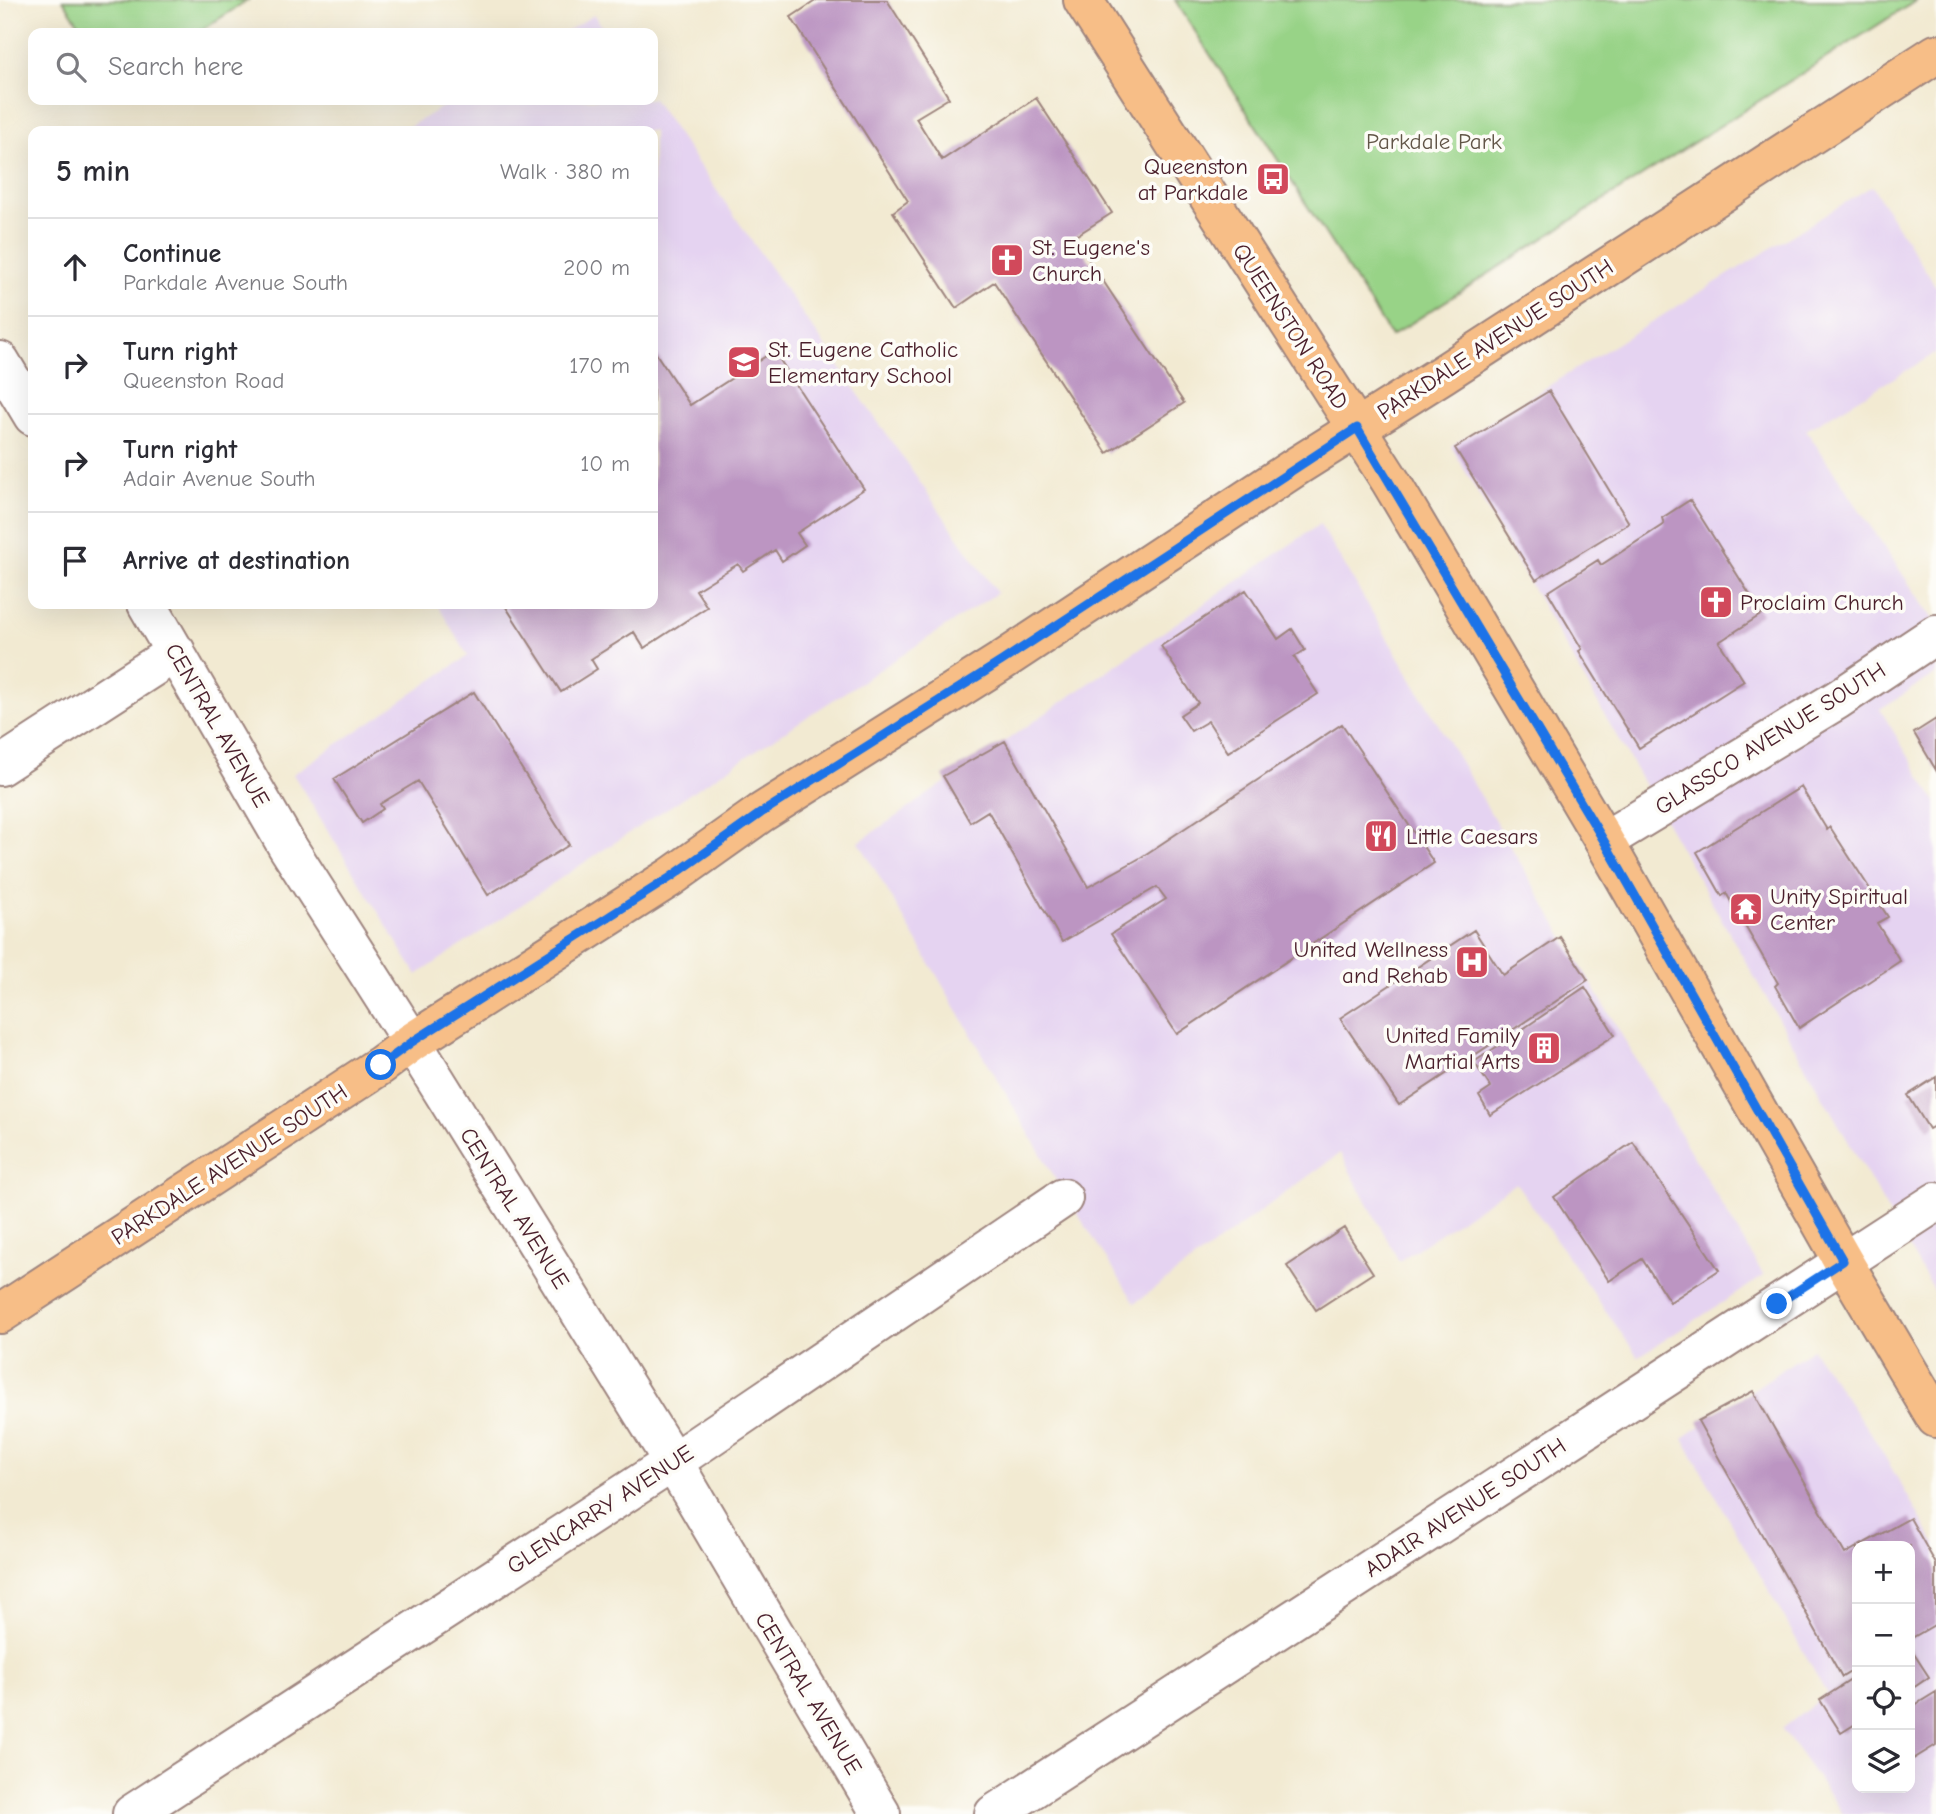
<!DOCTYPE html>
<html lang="en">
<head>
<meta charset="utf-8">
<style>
  :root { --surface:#fff; --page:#f2f2f3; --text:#2b2b33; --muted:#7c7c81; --line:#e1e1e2 }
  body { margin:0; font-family:"Comic Neue",sans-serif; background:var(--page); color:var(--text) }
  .controls { position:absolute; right:21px; bottom:21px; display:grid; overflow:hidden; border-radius:14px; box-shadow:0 7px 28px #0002 }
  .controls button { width:63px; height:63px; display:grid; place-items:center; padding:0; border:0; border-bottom:2px solid var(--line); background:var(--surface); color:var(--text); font:35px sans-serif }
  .stop { position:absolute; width:21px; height:21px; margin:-16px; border:5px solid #1a73e8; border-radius:50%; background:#fff }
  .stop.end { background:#1a73e8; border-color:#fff; box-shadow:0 2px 7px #0008 }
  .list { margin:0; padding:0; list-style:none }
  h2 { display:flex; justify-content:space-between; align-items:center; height:91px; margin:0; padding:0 28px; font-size:30px }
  h2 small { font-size:23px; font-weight:400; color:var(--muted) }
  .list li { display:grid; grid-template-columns:46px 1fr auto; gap:21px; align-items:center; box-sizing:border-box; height:98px; padding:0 28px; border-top:2px solid var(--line) }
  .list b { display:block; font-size:26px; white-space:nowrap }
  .list p { margin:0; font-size:23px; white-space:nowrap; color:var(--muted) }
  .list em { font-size:23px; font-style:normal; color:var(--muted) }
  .icon { flex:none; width:38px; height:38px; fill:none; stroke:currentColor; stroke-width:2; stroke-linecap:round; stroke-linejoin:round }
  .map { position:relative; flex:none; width:1936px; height:1814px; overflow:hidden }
  .search { position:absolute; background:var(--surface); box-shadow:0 7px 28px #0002; left:28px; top:28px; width:630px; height:77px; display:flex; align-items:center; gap:18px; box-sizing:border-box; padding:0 24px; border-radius:14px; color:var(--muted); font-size:26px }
  .panel { position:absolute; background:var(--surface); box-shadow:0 7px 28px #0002; left:28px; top:126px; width:630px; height:483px; border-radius:14px }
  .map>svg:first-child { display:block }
</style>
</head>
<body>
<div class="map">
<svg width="1936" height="1814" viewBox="0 0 1936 1814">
  <rect width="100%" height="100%" fill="#fdfcf7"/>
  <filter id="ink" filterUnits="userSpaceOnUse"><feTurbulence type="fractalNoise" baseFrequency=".0143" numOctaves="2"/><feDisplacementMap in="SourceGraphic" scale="14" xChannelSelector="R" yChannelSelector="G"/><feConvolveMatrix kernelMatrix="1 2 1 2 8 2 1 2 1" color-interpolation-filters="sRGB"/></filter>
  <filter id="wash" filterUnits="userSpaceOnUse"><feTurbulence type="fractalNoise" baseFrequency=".00686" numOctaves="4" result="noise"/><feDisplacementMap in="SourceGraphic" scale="28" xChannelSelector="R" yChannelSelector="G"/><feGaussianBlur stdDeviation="1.57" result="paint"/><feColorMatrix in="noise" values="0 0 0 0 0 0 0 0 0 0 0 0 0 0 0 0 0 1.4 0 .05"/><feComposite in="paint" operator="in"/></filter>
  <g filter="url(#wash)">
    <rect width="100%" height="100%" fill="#f2ead2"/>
    <path fill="#e5d3f1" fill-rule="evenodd" d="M594 15 607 33H564Z
      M653 99 997 593 591 858 417 975 293 774 468 656 437 604H653V131H402L454 100Z
      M1872 186 1936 287V353L1806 430 1936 624V674L1880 709 1936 802V1295L1451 446Z
      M1320 524 1764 1276 1638 1357 1516 1183 1399 1261 1340 1153 1135 1303 1061 1188 859 842Z
      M1812 1349 1877 1443 1936 1545V1814H1843L1782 1729 1827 1694 1683 1438ZM1857 1546H1910V1788H1857Z"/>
    <path fill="#98d387" stroke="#717959" stroke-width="2" d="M63 0H248L197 33H85Z
      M1175 0H1917L1391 336Z"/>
    <g id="blocks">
      <path fill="#bc95c2" d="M817 0H887L949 98 916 118 942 160 1036 98 1112 213 1074 237 1184 403 1107 453 994 282 956 308 893 212 908 201 791 17Z
        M653 349 690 405 774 351 864 489 797 533 805 545 782 561 775 550 743 571 738 564 696 590 707 607 644 648 634 632 591 659 597 669 561 692 504 604H653Z
        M1549 391 1629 523 1536 580 1455 448Z
        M1690 500 1762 614 1719 642 1744 681 1639 748 1579 651 1582 649 1548 592 1598 560 1601 565 1664 524 1662 518Z
        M1246 590 1278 639 1292 629 1305 650 1294 657 1318 694 1228 752 1208 721 1191 731 1180 715 1198 703 1161 646Z
        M474 692 569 845 488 895 418 781 380 804 383 809 362 823 334 779Z
        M1936 719V770L1914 733Z
        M1342 724 1434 863 1177 1034 1111 934 1166 899 1157 887 1062 942 988 811 970 822 943 776 1005 741 1088 887 1140 858Z
        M1801 787 1827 830 1830 827 1888 917 1877 923 1900 961 1799 1028 1775 986 1778 983 1726 893 1722 896 1697 852Z
        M1474 930 1503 975 1560 937 1588 980 1399 1105 1340 1018Z
        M1585 987 1615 1035 1490 1115 1479 1096 1491 1088 1474 1062Z
        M1936 1077V1125L1929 1129 1908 1095Z
        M1633 1142 1719 1270 1670 1302 1642 1259 1609 1281 1554 1197Z
        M1344 1228 1373 1273 1316 1310 1287 1266Z
        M1753 1391 1845 1554 1857 1547V1668L1842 1677 1698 1421Z
        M1910 1518 1936 1564V1624L1910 1639V1546H1859Z
        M1910 1648 1929 1677 1910 1690Z
        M1857 1676V1723L1841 1733 1820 1700Z
        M1936 1692V1745L1910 1761V1708Z"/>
    </g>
  </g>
  <g filter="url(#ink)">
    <use href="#blocks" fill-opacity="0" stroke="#9e847e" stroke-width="2"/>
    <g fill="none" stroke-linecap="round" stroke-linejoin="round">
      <g stroke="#9e847e" stroke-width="42">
        <path id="minor" d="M0 361 33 416
          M147 604 287 846 412 1042 673 1462 881 1814
          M0 766 176 652
          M1604 841 1837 700 1936 634
          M132 1814 673 1462 1063 1198
          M994 1814 1936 1202"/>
      </g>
      <g stroke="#9e847e" stroke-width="42">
        <path id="major" d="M1083 0 1391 482 1604 841 1843 1261 1936 1418
          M0 1314 381 1065 412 1042 671 877 761 813 1002 661 1297 466 1443 374 1936 54"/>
      </g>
      <use href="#minor" stroke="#fff" stroke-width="38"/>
      <use href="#major" stroke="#f7be87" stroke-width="38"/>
    </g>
  </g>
  <g fill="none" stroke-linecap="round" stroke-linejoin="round" filter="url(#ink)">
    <path stroke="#1a73e8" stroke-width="9" d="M381 1065 412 1042 671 877 761 813 1002 661 1357 428 1604 841 1843 1261 1777 1304"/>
  </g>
  <defs>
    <g id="bus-square" transform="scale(1.75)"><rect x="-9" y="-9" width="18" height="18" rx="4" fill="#d1495b" stroke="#fdfcf7"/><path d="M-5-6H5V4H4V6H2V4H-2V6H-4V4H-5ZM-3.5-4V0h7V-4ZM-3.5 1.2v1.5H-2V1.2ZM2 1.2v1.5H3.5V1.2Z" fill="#fff"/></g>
    <g id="church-square" transform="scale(1.75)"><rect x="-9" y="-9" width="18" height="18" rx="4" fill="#d1495b" stroke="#fdfcf7"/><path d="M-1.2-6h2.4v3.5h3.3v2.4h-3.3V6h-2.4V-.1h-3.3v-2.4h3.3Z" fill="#fff"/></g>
    <g id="school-square" transform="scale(1.75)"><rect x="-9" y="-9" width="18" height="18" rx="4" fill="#d1495b" stroke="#fdfcf7"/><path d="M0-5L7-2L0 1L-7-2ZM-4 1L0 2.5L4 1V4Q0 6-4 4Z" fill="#fff"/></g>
    <g id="restaurant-square" transform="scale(1.75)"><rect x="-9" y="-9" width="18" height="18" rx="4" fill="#d1495b" stroke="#fdfcf7"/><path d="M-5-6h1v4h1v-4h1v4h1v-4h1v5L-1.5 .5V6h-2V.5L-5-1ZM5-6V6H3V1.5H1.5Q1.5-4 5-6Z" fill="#fff"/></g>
    <g id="temple-square" transform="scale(1.75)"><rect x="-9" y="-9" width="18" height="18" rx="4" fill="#d1495b" stroke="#fdfcf7"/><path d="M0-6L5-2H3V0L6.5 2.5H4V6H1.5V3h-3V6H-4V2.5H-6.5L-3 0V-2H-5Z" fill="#fff"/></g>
    <g id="hospital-square" transform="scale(1.75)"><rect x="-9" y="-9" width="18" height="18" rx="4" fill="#d1495b" stroke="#fdfcf7"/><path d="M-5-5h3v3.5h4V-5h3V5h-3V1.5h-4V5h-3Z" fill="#fff"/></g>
    <g id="building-square" transform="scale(1.75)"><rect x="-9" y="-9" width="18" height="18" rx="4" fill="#d1495b" stroke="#fdfcf7"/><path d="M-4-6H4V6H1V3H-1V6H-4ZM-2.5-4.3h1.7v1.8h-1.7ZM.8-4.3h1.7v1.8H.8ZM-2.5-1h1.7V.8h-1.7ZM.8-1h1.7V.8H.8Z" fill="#fff"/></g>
  </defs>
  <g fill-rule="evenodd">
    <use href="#bus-square" x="1273" y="179"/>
    <use href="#church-square" x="1007" y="260"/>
    <use href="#school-square" x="744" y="362"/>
    <use href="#church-square" x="1716" y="602"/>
    <use href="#restaurant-square" x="1381" y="836"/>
    <use href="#temple-square" x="1746" y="909"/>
    <use href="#hospital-square" x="1472" y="962"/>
    <use href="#building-square" x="1544" y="1048"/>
  </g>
  <g text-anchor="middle" stroke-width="7" stroke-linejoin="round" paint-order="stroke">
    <g font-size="23" fill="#615547" stroke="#fdfcf7">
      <text x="1434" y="149">Parkdale Park</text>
    </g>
    <g font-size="23" fill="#4a1f2b" stroke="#fdfcf7" text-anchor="start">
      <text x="1248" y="174" text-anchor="end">Queenston<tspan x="1248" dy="26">at Parkdale</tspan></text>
      <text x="1032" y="255">St. Eugene's<tspan x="1032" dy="26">Church</tspan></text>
      <text x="768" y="357">St. Eugene Catholic<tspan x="768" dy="26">Elementary School</tspan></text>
      <text x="1740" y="610">Proclaim Church</text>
      <text x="1406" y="844">Little Caesars</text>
      <text x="1770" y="904">Unity Spiritual<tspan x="1770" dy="26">Center</tspan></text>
      <text x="1448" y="957" text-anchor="end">United Wellness<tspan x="1448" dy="26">and Rehab</tspan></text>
      <text x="1520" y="1043" text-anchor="end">United Family<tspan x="1520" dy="26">Martial Arts</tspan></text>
    </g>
    <g font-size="23" fill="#4a1f2b" stroke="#fdfcf7">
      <text transform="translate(1291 326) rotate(57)" y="8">QUEENSTON ROAD</text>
      <text transform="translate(1495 339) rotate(-33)" y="8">PARKDALE AVENUE SOUTH</text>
      <text transform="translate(218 725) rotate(60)" y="8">CENTRAL AVENUE</text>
      <text transform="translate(1770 738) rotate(-32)" y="8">GLASSCO AVENUE SOUTH</text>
      <text transform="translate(229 1164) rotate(-33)" y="8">PARKDALE AVENUE SOUTH</text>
      <text transform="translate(515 1208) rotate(58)" y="8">CENTRAL AVENUE</text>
      <text transform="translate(1465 1507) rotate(-33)" y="8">ADAIR AVENUE SOUTH</text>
      <text transform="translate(600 1509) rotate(-33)" y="8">GLENCARRY AVENUE</text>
      <text transform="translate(809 1693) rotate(59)" y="8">CENTRAL AVENUE</text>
    </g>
  </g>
</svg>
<div class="controls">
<button>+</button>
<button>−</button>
<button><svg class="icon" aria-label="locate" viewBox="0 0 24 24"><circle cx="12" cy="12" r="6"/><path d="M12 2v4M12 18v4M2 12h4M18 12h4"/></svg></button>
<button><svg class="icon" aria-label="layers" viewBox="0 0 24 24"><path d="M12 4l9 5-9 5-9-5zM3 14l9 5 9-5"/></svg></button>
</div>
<div class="stop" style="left:381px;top:1065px"></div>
<div class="stop end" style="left:1777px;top:1304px"></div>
<div class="search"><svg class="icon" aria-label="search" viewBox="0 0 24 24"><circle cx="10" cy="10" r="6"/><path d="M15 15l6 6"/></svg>Search here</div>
<section class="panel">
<h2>5 min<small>Walk · 380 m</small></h2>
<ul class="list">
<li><svg class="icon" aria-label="ahead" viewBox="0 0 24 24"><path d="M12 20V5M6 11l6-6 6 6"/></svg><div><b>Continue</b><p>Parkdale Avenue South</p></div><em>200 m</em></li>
<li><svg class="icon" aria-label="right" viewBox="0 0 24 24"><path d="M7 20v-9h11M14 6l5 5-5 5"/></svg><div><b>Turn right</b><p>Queenston Road</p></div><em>170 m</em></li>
<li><svg class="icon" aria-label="right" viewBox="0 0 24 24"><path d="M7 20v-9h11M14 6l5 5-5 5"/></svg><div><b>Turn right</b><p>Adair Avenue South</p></div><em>10 m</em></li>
<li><svg class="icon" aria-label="arrive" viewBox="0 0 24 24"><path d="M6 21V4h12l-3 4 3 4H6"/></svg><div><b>Arrive at destination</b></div></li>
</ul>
</section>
</div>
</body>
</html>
